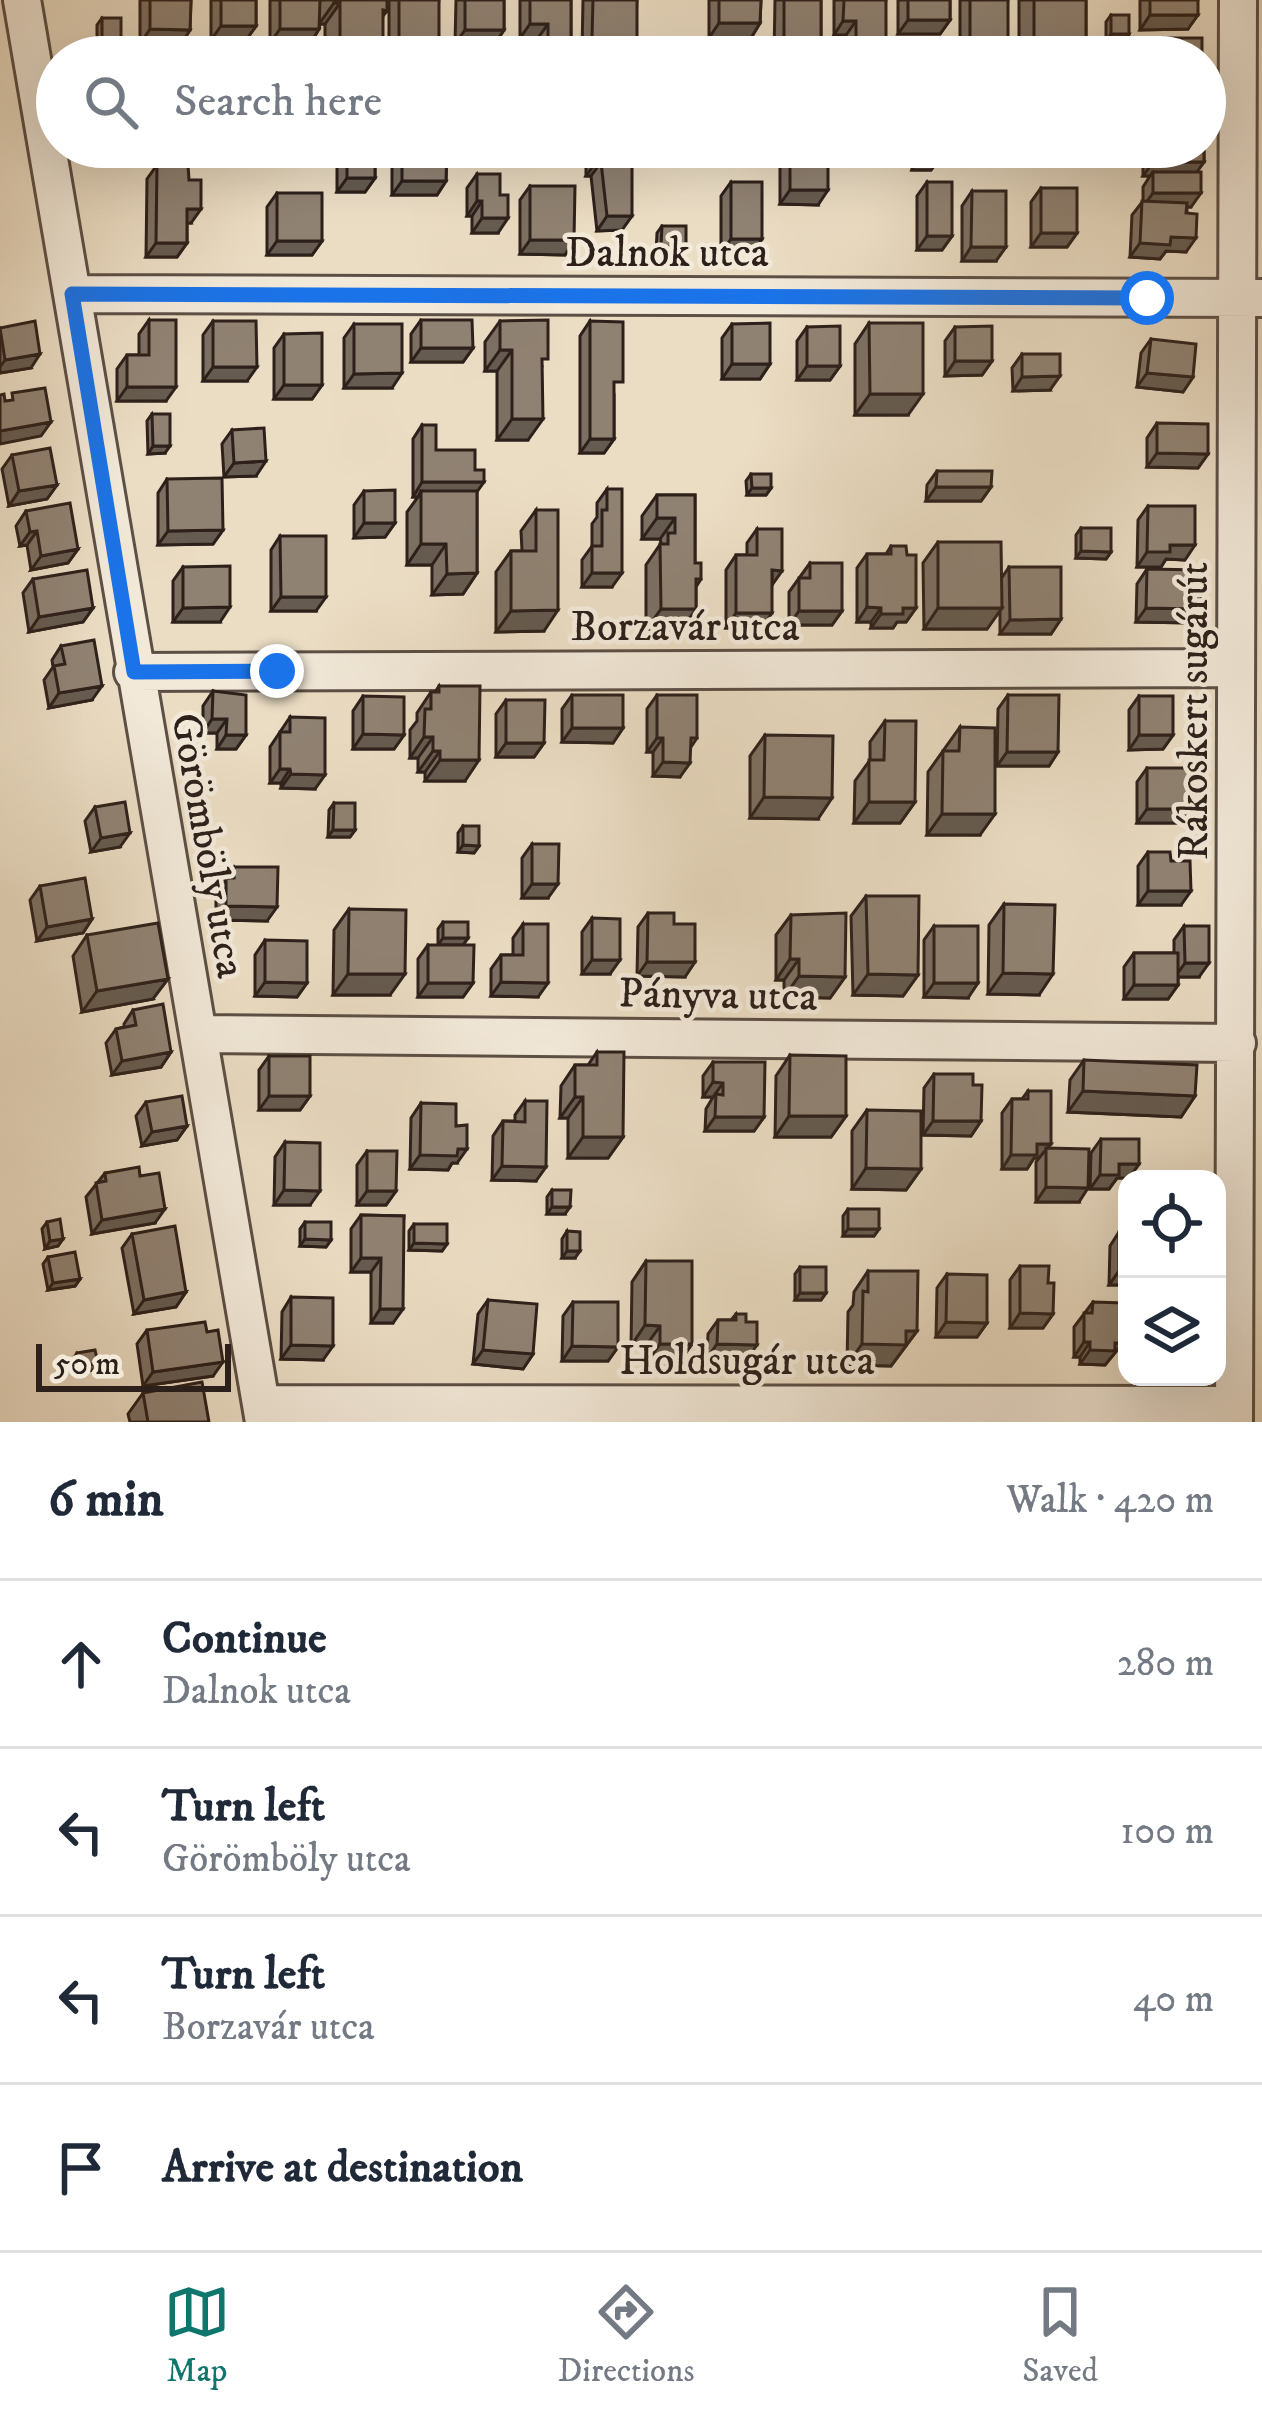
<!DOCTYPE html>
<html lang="en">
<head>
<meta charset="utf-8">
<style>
  :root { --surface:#fff; --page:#f2f2f3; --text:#1f2937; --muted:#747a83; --line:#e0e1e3; --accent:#0f766e }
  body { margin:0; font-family:"IM FELL DW Pica",serif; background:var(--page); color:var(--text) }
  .controls { position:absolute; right:36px; bottom:36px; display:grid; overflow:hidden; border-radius:24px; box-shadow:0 12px 48px #0002 }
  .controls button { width:108px; height:108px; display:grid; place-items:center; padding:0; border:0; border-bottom:3px solid var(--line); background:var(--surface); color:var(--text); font:60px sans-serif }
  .scale { position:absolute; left:36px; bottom:30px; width:195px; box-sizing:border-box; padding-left:12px; border:6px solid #2d201b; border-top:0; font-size:33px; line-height:42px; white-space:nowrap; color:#2d201b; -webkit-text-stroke:9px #f2e9d9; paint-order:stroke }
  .stop { position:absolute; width:36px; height:36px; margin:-27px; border:9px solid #1a73e8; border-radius:50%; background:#fff }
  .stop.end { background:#1a73e8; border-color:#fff; box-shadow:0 3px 12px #0008 }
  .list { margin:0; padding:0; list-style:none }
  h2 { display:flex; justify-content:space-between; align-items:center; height:156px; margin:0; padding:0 48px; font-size:51px }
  h2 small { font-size:39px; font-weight:400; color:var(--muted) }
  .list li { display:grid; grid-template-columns:78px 1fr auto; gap:36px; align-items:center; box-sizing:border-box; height:168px; padding:0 48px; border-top:3px solid var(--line) }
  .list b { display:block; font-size:45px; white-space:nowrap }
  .list p { margin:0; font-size:39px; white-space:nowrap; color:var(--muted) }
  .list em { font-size:39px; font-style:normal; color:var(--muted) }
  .icon { flex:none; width:66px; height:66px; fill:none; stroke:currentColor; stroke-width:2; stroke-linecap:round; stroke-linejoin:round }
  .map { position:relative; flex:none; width:1262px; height:1422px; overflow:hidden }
  .search { position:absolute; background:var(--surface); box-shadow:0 12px 48px #0002; left:36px; right:36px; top:36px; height:132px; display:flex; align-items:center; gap:30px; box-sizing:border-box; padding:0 42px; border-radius:66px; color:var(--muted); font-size:45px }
  .sheet { height:828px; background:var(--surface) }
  nav { display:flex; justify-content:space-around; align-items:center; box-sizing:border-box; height:168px; border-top:3px solid var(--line); background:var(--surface); font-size:33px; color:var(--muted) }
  nav a { display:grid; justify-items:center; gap:6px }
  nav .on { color:var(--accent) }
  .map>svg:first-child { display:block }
</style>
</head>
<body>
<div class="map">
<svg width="1262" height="1422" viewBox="0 0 1262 1422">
  <rect width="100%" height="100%" fill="#ebddc4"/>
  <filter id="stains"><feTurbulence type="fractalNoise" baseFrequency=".00167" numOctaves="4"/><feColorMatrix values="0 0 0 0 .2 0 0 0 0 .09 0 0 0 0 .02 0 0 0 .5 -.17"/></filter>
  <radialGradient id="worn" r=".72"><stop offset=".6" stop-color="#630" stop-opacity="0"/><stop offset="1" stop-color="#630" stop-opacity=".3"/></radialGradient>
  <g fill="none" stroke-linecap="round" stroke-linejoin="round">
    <g stroke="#5c4f45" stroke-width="42">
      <path id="minor" d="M22 0 264 1422
        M72 294 1262 298
        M133 672 1236 668
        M198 1034 1237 1043
        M261 1404 1234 1405
        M1234 1422 1238 0"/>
    </g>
    <use href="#minor" stroke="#f2e9d9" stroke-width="36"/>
  </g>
  <path fill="#7c7063" stroke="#2d201b" stroke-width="3" d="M140 0H191L190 30 181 44H140Z
    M211 0H256V26L246 40H211Z
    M270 0H320V2L321 0H387V11L383 16 376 57H325V24H320L319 29 310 44 270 43Z
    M389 0H439L431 57H389Z
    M456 0H504V30L494 45 455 44Z
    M520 0H571V57H538V38H520Z
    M583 0H637L634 57H608V52H582Z
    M709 0H761L760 23 751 38H709Z
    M775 0H821V53L818 57H774Z
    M834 0H886L877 57H846V35H834Z
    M898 0H950V20L940 34H898Z
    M960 0H1008L998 57 960 56Z
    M1019 0H1086V54L1083 57H1019Z
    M1140 0H1198L1188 29 1140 30Z
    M1111 15 1129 34 1124 42H1106V22Z
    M102 18 121 44 116 51H97V25Z
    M1129 38 1202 57H1115Z
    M337 147H375V178L365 192H337Z
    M392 147H447L446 181 437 195H392Z
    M586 147H632L622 230 597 231 591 176H586Z
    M703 147H722L717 161H704Z
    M912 147H936V163L931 170H912Z
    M1143 147H1204V162L1196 172 1191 207H1187L1186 252 1166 251 1160 259 1130 257 1132 215 1143 201V187L1150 176H1143Z
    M790 148 818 205 780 204V162Z
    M157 165 191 223H187V243L177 257H146L147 179Z
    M477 174 498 233H472V216H467V188Z
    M731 182 762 239 752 253H721V196Z
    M927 182 952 236 942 250H917V196Z
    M530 186 574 240 565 255 520 254V200Z
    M1041 188 1077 233 1067 247H1031V202Z
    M972 191 996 261H962V206Z
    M277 193 322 241 312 255H267V207Z
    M662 226 686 247 681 254H656L657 233Z
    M149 320 166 401H117V369L127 355H139V334Z
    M421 320 473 348 463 362H411V334Z
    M213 321 247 381H203V335Z
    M500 321 542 366 528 440H497V371H485V342Z
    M590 321 614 394V439L604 453H580V336Z
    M869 323 908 415H855V344Z
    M354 324 392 388H344V338Z
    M732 324 770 364 760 379H722V338Z
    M807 327 840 366 830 380H797V341Z
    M955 327 992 361 982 375 945 376V341Z
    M0 328 31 368 0 373Z
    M284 334 322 385 312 399H274V348Z
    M1151 339 1193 377 1183 392 1137 387 1141 353Z
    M1022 354 1050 390 1013 391 1012 368Z
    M152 414 165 453 148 454 147 421Z
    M1157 423 1208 454 1198 468 1147 467V438Z
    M422 425 436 450 475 470 477 492V573L463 594 432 595V565H407V512L418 497H413V439Z
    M232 430 256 476 224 477 222 444Z
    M12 455 57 485 47 499 9 506 2 469Z
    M937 471 991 487 981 501H926L927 485Z
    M751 474 771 488 766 495H747L746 481Z
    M167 479 223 530 213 544 158 545V493Z
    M607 489 612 587H582V560L592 546V524L597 517V503Z
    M364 491 395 523 385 537 354 538V505Z
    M657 495H695V563L701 579 696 587V609L681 630H646V565L661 543 660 539H642V516Z
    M1148 506 1185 560 1166 559 1161 567H1137L1138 520Z
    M536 510 544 631 496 632V572L511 551H522L521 531Z
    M26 511 78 549 68 563 31 570 27 545 20 546 16 526Z
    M1081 528 1111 552 1106 559 1076 558V535Z
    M757 529 772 585 762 628H726V570L736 555H747V543Z
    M280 536 316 611H271V550Z
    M938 542 1001 579 1009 567 1061 619 1051 634H1000V610L987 629H924L923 563Z
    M891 546 907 555 916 608 906 622H897L893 628H871V622H857V568L867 554H886Z
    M810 563 842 611 832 625H789V592Z
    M183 567 220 622H173V581Z
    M1147 569 1202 609 1192 623 1136 622 1137 584Z
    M33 579 93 608 83 622 29 632 23 593Z
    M61 646 92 700 49 708 44 680 53 667 52 660Z
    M439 686 465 781H425V772H418V758H410V730L417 721V713L431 692H435Z
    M213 691 246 735 236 749H217V733H203V706Z
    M572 695 623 728 613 743 562 742V709Z
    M657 695 697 738 691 747 680 777 653 776V752H647V709Z
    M1008 695 1058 752 1049 766H997L998 709Z
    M363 696 404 735 394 749H353V711Z
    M1139 696 1173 735 1163 749 1129 750V710Z
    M506 700 544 743 534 757H496V714Z
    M290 717 315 789 281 788V783H270V747Z
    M885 721 915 802 900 823H854L855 781 870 760V742Z
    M960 727 980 835H927L928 772Z
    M765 735 818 819 750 818V756Z
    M1147 768 1189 809 1179 823H1137V782Z
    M334 803 355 830 350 837H328L329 810Z
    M95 807 120 847 91 852 85 821Z
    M463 826 479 846 474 853 458 852V833Z
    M532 844 548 898H522V858Z
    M1148 852 1171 861 1181 905H1138V866Z
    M234 867 267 921 216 920V892Z
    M40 886 92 919 83 933 37 941 30 900Z
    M866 896 918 975 903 996 853 995 851 916Z
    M1004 904 1039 995 988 994 989 925Z
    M349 909 390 995H333L334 930Z
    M648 913 674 924 685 977 637 976 638 927Z
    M791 915 845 977 830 998 784 997V980H776V935Z
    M592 918 610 974H582V932Z
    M443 922 468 938 463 945H438V929Z
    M523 924 538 997 491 996V969L501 955H513V938Z
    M934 926 968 998 924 997V940Z
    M1184 926 1199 977H1178V985L1168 999H1124V967L1134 953H1174V940Z
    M87 935 153 999 82 1012 73 956Z
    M265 940 307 983 297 997 255 996V955Z
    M428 945 473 983 463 997H418V959Z
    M133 1010 171 1052 161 1067 112 1075 106 1043 116 1029 124 1027V1024Z
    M597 1052 623 1137 608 1158H568V1118H560L561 1086 575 1065H588Z
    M790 1055 846 1116 831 1137H775L776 1076Z
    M269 1056 310 1096 300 1110H259V1070Z
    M1084 1060 1195 1096 1181 1117 1068 1112 1070 1080Z
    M713 1062 764 1117 754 1131H705L706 1109 713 1097H703V1076Z
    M934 1074 973 1085 981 1121 971 1136 923 1135 924 1088Z
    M1028 1091 1048 1148 1079 1202H1036V1162L1039 1158H1034L1027 1169H1002V1113L1012 1099H1022Z
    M525 1101 536 1181 492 1180 493 1136 503 1121H515V1115Z
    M146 1102 187 1126 177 1140 142 1146 136 1116Z
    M421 1103 457 1163H452L448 1170 410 1169 411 1118Z
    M867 1110 921 1169 906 1190 852 1189V1131Z
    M1101 1139 1139 1164 1129 1178H1117L1109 1189H1090L1091 1153Z
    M285 1142 310 1205H274L275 1157Z
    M367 1151 396 1191 386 1205H357V1165Z
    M105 1173 140 1176 155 1223 92 1234 86 1197Z
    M552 1190 565 1214H547V1197Z
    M848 1209 879 1229 874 1236H843V1216Z
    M361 1215 404 1216 393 1323H371V1272H351V1229Z
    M47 1222 63 1239 58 1246 45 1249 42 1229Z
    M305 1222 331 1240 326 1247 300 1246V1229Z
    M414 1224 447 1244 442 1251 409 1250V1231Z
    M567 1231 575 1258H562V1239Z
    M1119 1232H1127V1285H1109L1110 1246Z
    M132 1234 186 1292 176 1307 134 1314 122 1248Z
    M48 1257 80 1279 75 1286 48 1290 43 1264Z
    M646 1261 692 1344 677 1365H645V1347L631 1346 632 1282Z
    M1020 1266 1048 1283 1053 1314 1043 1328H1010V1280Z
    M800 1267 826 1293 821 1300H795V1274Z
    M868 1271 917 1331 891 1366 847 1365 848 1312 853 1305 854 1292Z
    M947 1274 987 1323 977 1337H936L937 1288Z
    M291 1297 323 1360 281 1359 282 1312Z
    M488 1300 533 1354 523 1369 473 1364 478 1314Z
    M573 1302 618 1347 608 1361H562L563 1316Z
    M1093 1302 1123 1343 1105 1365 1080 1364V1357H1074V1327Z
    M736 1314 747 1359 707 1358 708 1334 718 1320H731Z
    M147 1330 207 1332 213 1376 143 1386 137 1344Z
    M77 1353 93 1370 75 1373 72 1360Z
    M143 1393 209 1422H130L128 1414Z"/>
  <path fill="#655b50" stroke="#2d201b" stroke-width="3" d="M334 3H340L325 24H319Z
    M1150 15H1198L1188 29 1140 30Z
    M908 20H950L940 34H898Z
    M843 21H856L846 35H834Z
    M719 23H760L751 38H709Z
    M530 24H548L538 38H520Z
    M221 26H256L246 40H211Z
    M150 29 190 30 181 44H140Z
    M280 29H319L310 44 270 43Z
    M465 30H504L494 45 455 44Z
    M1111 34H1129L1124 42H1106Z
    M592 38H618L608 52H582Z
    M340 40 383 46 376 57H328Z
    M970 42H1008L998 57 960 56Z
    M102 43 121 44 116 51H97Z
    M856 44H886L877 57H847Z
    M399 45 439 46 431 57H390Z
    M618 53H637L634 57H615Z
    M784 53H821L818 57H781Z
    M1034 54H1086L1083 57H1032Z
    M292 147H322L316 156H286Z
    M514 147H546L541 154H509Z
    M230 152H255L250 160 225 159Z
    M1040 152H1065L1060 159H1035Z
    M709 154H722L717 161H704Z
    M596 162H601L591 176H586Z
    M917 162 936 163 931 170H912Z
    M1153 162H1204L1194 176 1153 172 1150 176H1143Z
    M347 178H375L365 192H337Z
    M402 181H446L437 195H392Z
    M790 190H828L818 205 780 204Z
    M1153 193H1201L1191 207H1143Z
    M477 201H482L472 216H467Z
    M187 209H201L191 223H177Z
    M607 216H632L622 230 597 231Z
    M482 218H508L498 233H472Z
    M1041 233H1077L1067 247H1031Z
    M927 236H952L942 250H917Z
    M1171 237 1196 238 1186 252 1166 251 1160 259 1130 257 1140 243Z
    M731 239H762L752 253H721Z
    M530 240H574L565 255 520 254Z
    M277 241H322L312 255H267Z
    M156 243H187L177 257H146Z
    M661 246 686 247 681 254H656Z
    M971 247H1006L996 261H962Z
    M421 348H473L463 362H411Z
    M500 350H512L497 371H485Z
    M40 354 31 368 0 373V367L5 360Z
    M955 361H992L982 375 945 376Z
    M732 364H770L760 379H722Z
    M807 366H840L830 380H797Z
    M213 367H257L247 381H203Z
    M402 373 392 388H344L354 374Z
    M1147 373 1193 377 1183 392 1137 387Z
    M1060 376 1050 390 1013 391 1022 377Z
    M284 385H322L312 399H274Z
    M127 387H176L166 401H117Z
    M870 394H923L908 415H855Z
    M512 419H543L528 440H497Z
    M51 422 41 436 0 444V431Z
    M590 439H614L604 453H580Z
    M153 446H170L165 453 148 454Z
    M1157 453 1208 454 1198 468 1147 467Z
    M266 461 256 476 224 477 234 463Z
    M422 482H484L474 496 421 491 418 497H413Z
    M57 485 47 499 9 506 19 491Z
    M936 487H991L981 501H926Z
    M752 488H771L766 495H747Z
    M657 518H675L660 539H642Z
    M364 523H395L385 537 354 538Z
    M223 530 213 544 158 545 168 531Z
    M37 531 27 545 20 546 30 532Z
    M421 544H446L432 565H407Z
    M1170 545H1195L1185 560 1166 559 1161 567H1137L1147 552Z
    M78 549 68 563 31 570 41 556Z
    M1081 551 1111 552 1106 559 1076 558Z
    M772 570 782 571 772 585Z
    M477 573 463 594 432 595 447 574Z
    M592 573H622L612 587H582Z
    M281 597H326L316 611H271Z
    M230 607 220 622H173L183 608Z
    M867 607 881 608 871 622H857Z
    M93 608 83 622 29 632 39 617Z
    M903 608H916L906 622H897L893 628H871L881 614Z
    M938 608H1002L987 629H924Z
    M1146 608 1202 609 1192 623 1136 622Z
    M661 609H696L681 630H646Z
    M558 610 544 631 496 632 511 611Z
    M799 611H842L832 625H789Z
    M736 613H772L762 628H726Z
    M1061 619 1051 634H1000L1010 620Z
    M102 686 92 700 49 708 59 693Z
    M212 719H227L217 733H203Z
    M572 728H623L613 743 562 742Z
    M363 734 404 735 394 749H353Z
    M226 735H246L236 749H217Z
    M1139 735H1173L1163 749 1129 750Z
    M424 737H433L418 758H410Z
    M657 738H663L653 752H647Z
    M506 743H544L534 757H496Z
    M433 751H440L425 772H418Z
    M1007 752H1058L1049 766H997Z
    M440 760H479L465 781H425Z
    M663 762 690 763 680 777 653 776Z
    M280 769H290L281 783H270Z
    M291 774 325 775 315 789 281 788Z
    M764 797 832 798 818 819 750 818Z
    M869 802H915L900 823H854Z
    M1147 809H1189L1179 823H1137Z
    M942 814H995L980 835H927Z
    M333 830H355L350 837H328Z
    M130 833 120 847 91 852 101 838Z
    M463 845 479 846 474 853 458 852Z
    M532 884H558L548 898H522Z
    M1148 891H1191L1181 905H1138Z
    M226 906 277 907 267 921 216 920Z
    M92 919 83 933 37 941 47 927Z
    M443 938H468L463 945H438Z
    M790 959H799L784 980H776Z
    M592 960H620L610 974H582Z
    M647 962H695L685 977 637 976Z
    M1185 963H1209L1199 977H1175Z
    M1003 973 1053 974 1039 995 988 994Z
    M348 974H405L390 995H333Z
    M868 974 918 975 903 996 853 995Z
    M799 976 845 977 830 998 784 997Z
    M168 979 153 999 82 1012 97 991Z
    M265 982 307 983 297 997 255 996Z
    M501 982 548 983 538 997 491 996Z
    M428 983H473L463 997H418Z
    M934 983H978L968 998 924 997Z
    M1134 985H1178L1168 999H1124Z
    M171 1052 161 1067 112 1075 122 1061Z
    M713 1082 723 1083 713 1097H703Z
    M1083 1091 1195 1096 1181 1117 1068 1112Z
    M269 1096H310L300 1110H259Z
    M575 1097H583L568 1118H560Z
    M789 1116H846L831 1137H775Z
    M715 1117H764L754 1131H705Z
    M933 1121H981L971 1136 923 1135Z
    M187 1126 177 1140 142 1146 152 1132Z
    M583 1137H623L608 1158H568Z
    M1037 1144H1051L1039 1158H1034L1027 1169H1002L1011 1155Z
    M458 1149H467L457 1163H452L448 1170 410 1169 420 1155Z
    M1119 1164H1139L1129 1178H1117L1109 1189H1090L1100 1175Z
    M502 1166 546 1167 536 1181 492 1180Z
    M866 1168 921 1169 906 1190 852 1189Z
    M1046 1187 1088 1188 1079 1202H1036Z
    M284 1190 320 1191 310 1205H274Z
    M367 1191H396L386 1205H357Z
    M552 1207H570L565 1214H547Z
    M165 1209 155 1223 92 1234 102 1220Z
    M848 1229H879L874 1236H843Z
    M63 1239 58 1246 45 1249 50 1241Z
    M305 1239 331 1240 326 1247 300 1246Z
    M414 1243 447 1244 442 1251 409 1250Z
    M567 1251H580L575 1258H562Z
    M361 1258H381L371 1272H351Z
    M1119 1271H1127V1285H1109Z
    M80 1279 75 1286 48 1290 53 1283Z
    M186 1292 176 1307 134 1314 144 1300Z
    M800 1293H826L821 1300H795Z
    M380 1309H403L393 1323H371Z
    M1020 1313 1053 1314 1043 1328H1010Z
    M946 1322 987 1323 977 1337H936Z
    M645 1325 660 1326 645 1347 631 1346Z
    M906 1331H917L891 1366 847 1365 862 1344Z
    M1084 1342H1090L1080 1357H1074Z
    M1115 1343H1123L1105 1365 1080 1364 1090 1350Z
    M660 1344H692L677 1365H645Z
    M717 1344 757 1345 747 1359 707 1358Z
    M291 1345 333 1346 323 1360 281 1359Z
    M572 1346 618 1347 608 1361H562Z
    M483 1350 533 1354 523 1369 473 1364Z
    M223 1362 213 1376 143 1386 153 1372Z
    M98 1363 93 1370 75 1373 80 1366Z"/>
  <path fill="#908273" stroke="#2d201b" stroke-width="3" d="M150 0H191L190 30 150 29Z
    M221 0H256V26H221Z
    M280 0H320L319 29H280Z
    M334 0H387V11L383 10V46L340 40V3H334Z
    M399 0H439V46L399 45Z
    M465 0H504V30H465Z
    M530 0H571V57H548V24H530Z
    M593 0H637V53H618V38H592Z
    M719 0H761L760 23H719Z
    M784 0H821V53H784Z
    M844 0H886V44H856V21H843Z
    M908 0H950V20H908Z
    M970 0H1008V42H970Z
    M1034 0H1086V54H1034Z
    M1150 0H1198V15H1150Z
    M1111 15H1129V34H1111Z
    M102 18H121V44L102 43Z
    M1129 38H1202V57H1129Z
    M230 147H255V152H230Z
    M347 147H375V178H347Z
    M402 147H447L446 181H402Z
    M596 147H632V216H607L601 162H596Z
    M708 147H722V154H709Z
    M828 147V190H790V148Z
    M917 147H936V163L917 162Z
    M1040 147H1065V152H1040Z
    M1153 147H1204V162H1153Z
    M157 165H188L189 180H201V209H187V243H156Z
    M1153 172H1201V193H1153Z
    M477 174H500V195H508V218H482V201H477Z
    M731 182H762V239H731Z
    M927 182H952V236H927Z
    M530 186H575L574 240H530Z
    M1041 188H1077V233H1041Z
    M972 191H1006V247H971Z
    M277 193H322V241H277Z
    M1142 201 1187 203 1186 213 1197 214 1196 238 1171 237 1170 245 1140 243Z
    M662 226H686V247L661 246Z
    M149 320H176V387H127V355H149Z
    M421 320H472L473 348H421Z
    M548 320V359H542L543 419H512V350H500V321Z
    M35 321 40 354 5 360 0 328Z
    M213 321H256L257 367H213Z
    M590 321 623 322V382H614V439H590Z
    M770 323V364H732V324Z
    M869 323H923V394H870Z
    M354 324H402V373L354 374Z
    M840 326V366H807V327Z
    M992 326V361H955V327Z
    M322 333V385H284V334Z
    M1151 339 1196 344 1193 377 1147 373Z
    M1022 354H1060V376L1022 377Z
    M45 388 51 422 0 431V395L4 394 5 401 13 400 12 393Z
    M152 414H170V446H153Z
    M1157 423 1208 424V454L1157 453Z
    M422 425H436V450H475V470H484V482H422Z
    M264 428 266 461 234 463 232 430Z
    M50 448 57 485 19 491 12 455Z
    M937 471H992L991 487H936Z
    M751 474H771V488H752Z
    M222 478 223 530 168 531 167 479Z
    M607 489H622V573H592V546H602V510H607Z
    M395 490V523H364V491Z
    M421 491H477V573L447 574 446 544H421Z
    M657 495H695V563H701V579H696V609H661L660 544H668V533H675V518H657Z
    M70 503 78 549 41 556 37 531 30 532 26 511Z
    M1148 506H1195V545H1170V552H1147Z
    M536 510H558V610L511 611V551H536Z
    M1081 528H1111V552L1081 551Z
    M757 529H782V571L772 570V613H736V555H757Z
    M280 536H326V597H281Z
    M938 542H1001L1002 608H938Z
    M891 546H906L907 555H916V608H903V614H881V608L867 607V554H891Z
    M810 563H842V611H799V578H810Z
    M230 566V607L183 608V567Z
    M1009 567H1061V619L1010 620Z
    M1147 569 1202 570V609L1146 608Z
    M87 570 93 608 39 617 33 579Z
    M94 640 102 686 59 693 54 666 65 664 61 646Z
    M439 686H480L479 760H440V751H433V737H424L425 709H431V692H439Z
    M213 691 246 695V735H226L227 719H212Z
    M572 695H623V728H572Z
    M657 695H697V738H691L690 763 663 762V738H657Z
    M1008 695H1059L1058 752H1007Z
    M363 696 404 697V735L363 734Z
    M1139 696H1173V735H1139Z
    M506 700H545L544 743H506Z
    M290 717 325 718V775L291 774 290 769H280V732H290Z
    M885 721H916L915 802H869V760H884Z
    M960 727 995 728V814H942L943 751H959Z
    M765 735 833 736 832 798 764 797Z
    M1147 768H1189V809H1147Z
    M125 802 130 833 101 838 95 807Z
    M334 803H355V830H333Z
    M463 826H479V846L463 845Z
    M532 844H559L558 884H532Z
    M1148 852H1170L1171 861H1190L1191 891H1148Z
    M234 867H278L277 907 226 906V878H234Z
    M85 878 92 919 47 927 40 886Z
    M866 896H919L918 975 868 974Z
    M1004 904 1055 905 1053 974 1003 973Z
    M349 909 406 910 405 974H348Z
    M648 913H674V924H695V962H647Z
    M846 913 845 977 799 976V959H790L791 915Z
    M592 918 620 919V960H592Z
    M443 922H468V938H443Z
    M158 923 168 979 97 991 87 935Z
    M523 924H548V983L501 982V955H523Z
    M934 926H978V983H934Z
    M1184 926H1209V963H1185Z
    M265 940 307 941V983L265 982Z
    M428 945H474L473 983H428Z
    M1134 953H1178V985H1134Z
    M163 1004 171 1052 122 1061 116 1029 136 1025 133 1010Z
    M597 1052H624L623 1137H583V1097H575V1065H597Z
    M790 1055 846 1056V1116H789Z
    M269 1056H310V1096H269Z
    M1084 1060 1197 1065 1195 1096 1083 1091Z
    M713 1062H765L764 1117H715L716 1094 723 1095V1083L713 1082Z
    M934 1074H973V1085H982L981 1121H933Z
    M1028 1091H1051V1144H1037V1155H1011L1012 1099H1028Z
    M182 1096 187 1126 152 1132 146 1102Z
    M525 1101H547L546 1167 502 1166 503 1121 525 1122Z
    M421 1103 456 1104V1126L467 1125V1149H458L457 1156 420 1155Z
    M867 1110 921 1111V1169L866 1168Z
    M1101 1139H1139V1164H1119V1175H1100Z
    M285 1142 320 1143V1191L284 1190Z
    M1046 1148 1089 1149 1088 1188 1046 1187Z
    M367 1151H397L396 1191H367Z
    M139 1167 140 1176 159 1173 165 1209 102 1220 96 1183 106 1181 105 1173Z
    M552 1190H571L570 1207H552Z
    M848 1209H879V1229H848Z
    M361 1215 404 1216 403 1309H380L381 1258H361Z
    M60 1219 63 1239 50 1241 47 1222Z
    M305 1222H331V1240L305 1239Z
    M414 1224H447V1244L414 1243Z
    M175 1226 186 1292 144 1300 132 1234Z
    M567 1231 580 1232V1251H567Z
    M1119 1232H1127V1271H1119Z
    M75 1252 80 1279 53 1283 48 1257Z
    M646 1261H692V1344H660V1326L645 1325Z
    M1020 1266H1049L1048 1283H1054L1053 1314 1020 1313Z
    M800 1267H826V1293H800Z
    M868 1271H918L917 1331H906V1345L862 1344 863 1291 868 1292Z
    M947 1274 987 1275V1323L946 1322Z
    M291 1297 333 1298V1346L291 1345Z
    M488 1300 537 1304 533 1354 483 1350Z
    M573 1302H618V1347L572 1346Z
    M1093 1302 1124 1303 1123 1343H1115V1351L1090 1350V1342H1084V1313H1092Z
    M736 1314H746V1322H757V1345L717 1344 718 1320H736Z
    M205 1322 207 1332 218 1330 223 1362 153 1372 147 1330Z
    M95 1350 98 1363 80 1366 77 1353Z
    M202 1382 209 1422H148L143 1393Z"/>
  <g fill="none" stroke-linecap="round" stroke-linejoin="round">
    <path stroke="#1a73e8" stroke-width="15" d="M277 671 134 672 72 294 1147 298"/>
  </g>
  <g text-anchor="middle" stroke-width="9" stroke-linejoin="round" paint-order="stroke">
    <g font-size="42" fill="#2d201b" stroke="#f2e9d9">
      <text x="667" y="266">Dalnok utca</text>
      <text x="685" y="640">Borzavár utca</text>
      <text transform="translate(1192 711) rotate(-90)" y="15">Rákoskert sugárút</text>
      <text transform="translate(210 845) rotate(80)" y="15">Görömböly utca</text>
      <text transform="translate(718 993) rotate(1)" y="15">Pányva utca</text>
      <text x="747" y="1374">Holdsugár utca</text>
    </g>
  </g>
  <rect width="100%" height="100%" filter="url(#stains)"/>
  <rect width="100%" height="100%" fill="url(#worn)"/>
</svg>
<div class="controls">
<button><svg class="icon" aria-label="locate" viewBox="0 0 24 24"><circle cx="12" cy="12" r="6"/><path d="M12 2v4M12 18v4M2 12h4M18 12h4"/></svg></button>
<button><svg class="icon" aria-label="layers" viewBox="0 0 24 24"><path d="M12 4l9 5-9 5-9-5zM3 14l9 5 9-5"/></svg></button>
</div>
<div class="scale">50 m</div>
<div class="stop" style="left:1147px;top:298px"></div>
<div class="stop end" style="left:277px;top:671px"></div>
<div class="search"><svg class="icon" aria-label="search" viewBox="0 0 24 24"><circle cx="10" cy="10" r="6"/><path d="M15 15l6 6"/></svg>Search here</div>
</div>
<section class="sheet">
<h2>6 min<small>Walk · 420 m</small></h2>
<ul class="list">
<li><svg class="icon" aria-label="ahead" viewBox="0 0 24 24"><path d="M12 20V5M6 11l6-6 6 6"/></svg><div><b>Continue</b><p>Dalnok utca</p></div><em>280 m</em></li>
<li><svg class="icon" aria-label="left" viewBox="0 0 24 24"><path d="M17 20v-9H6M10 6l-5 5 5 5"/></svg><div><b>Turn left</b><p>Görömböly utca</p></div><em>100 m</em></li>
<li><svg class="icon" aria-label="left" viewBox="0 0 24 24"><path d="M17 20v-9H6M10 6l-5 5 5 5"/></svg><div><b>Turn left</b><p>Borzavár utca</p></div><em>40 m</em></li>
<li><svg class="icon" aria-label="arrive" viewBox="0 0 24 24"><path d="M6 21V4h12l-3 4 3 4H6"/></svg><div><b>Arrive at destination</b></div></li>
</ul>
</section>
<nav>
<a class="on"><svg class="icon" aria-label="map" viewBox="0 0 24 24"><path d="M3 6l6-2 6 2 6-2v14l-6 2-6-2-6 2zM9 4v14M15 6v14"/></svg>Map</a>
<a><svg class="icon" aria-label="directions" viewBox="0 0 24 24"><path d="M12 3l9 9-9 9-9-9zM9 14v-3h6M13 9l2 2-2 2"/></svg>Directions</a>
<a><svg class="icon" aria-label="saved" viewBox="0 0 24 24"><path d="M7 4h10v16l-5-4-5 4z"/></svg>Saved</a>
</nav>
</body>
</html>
